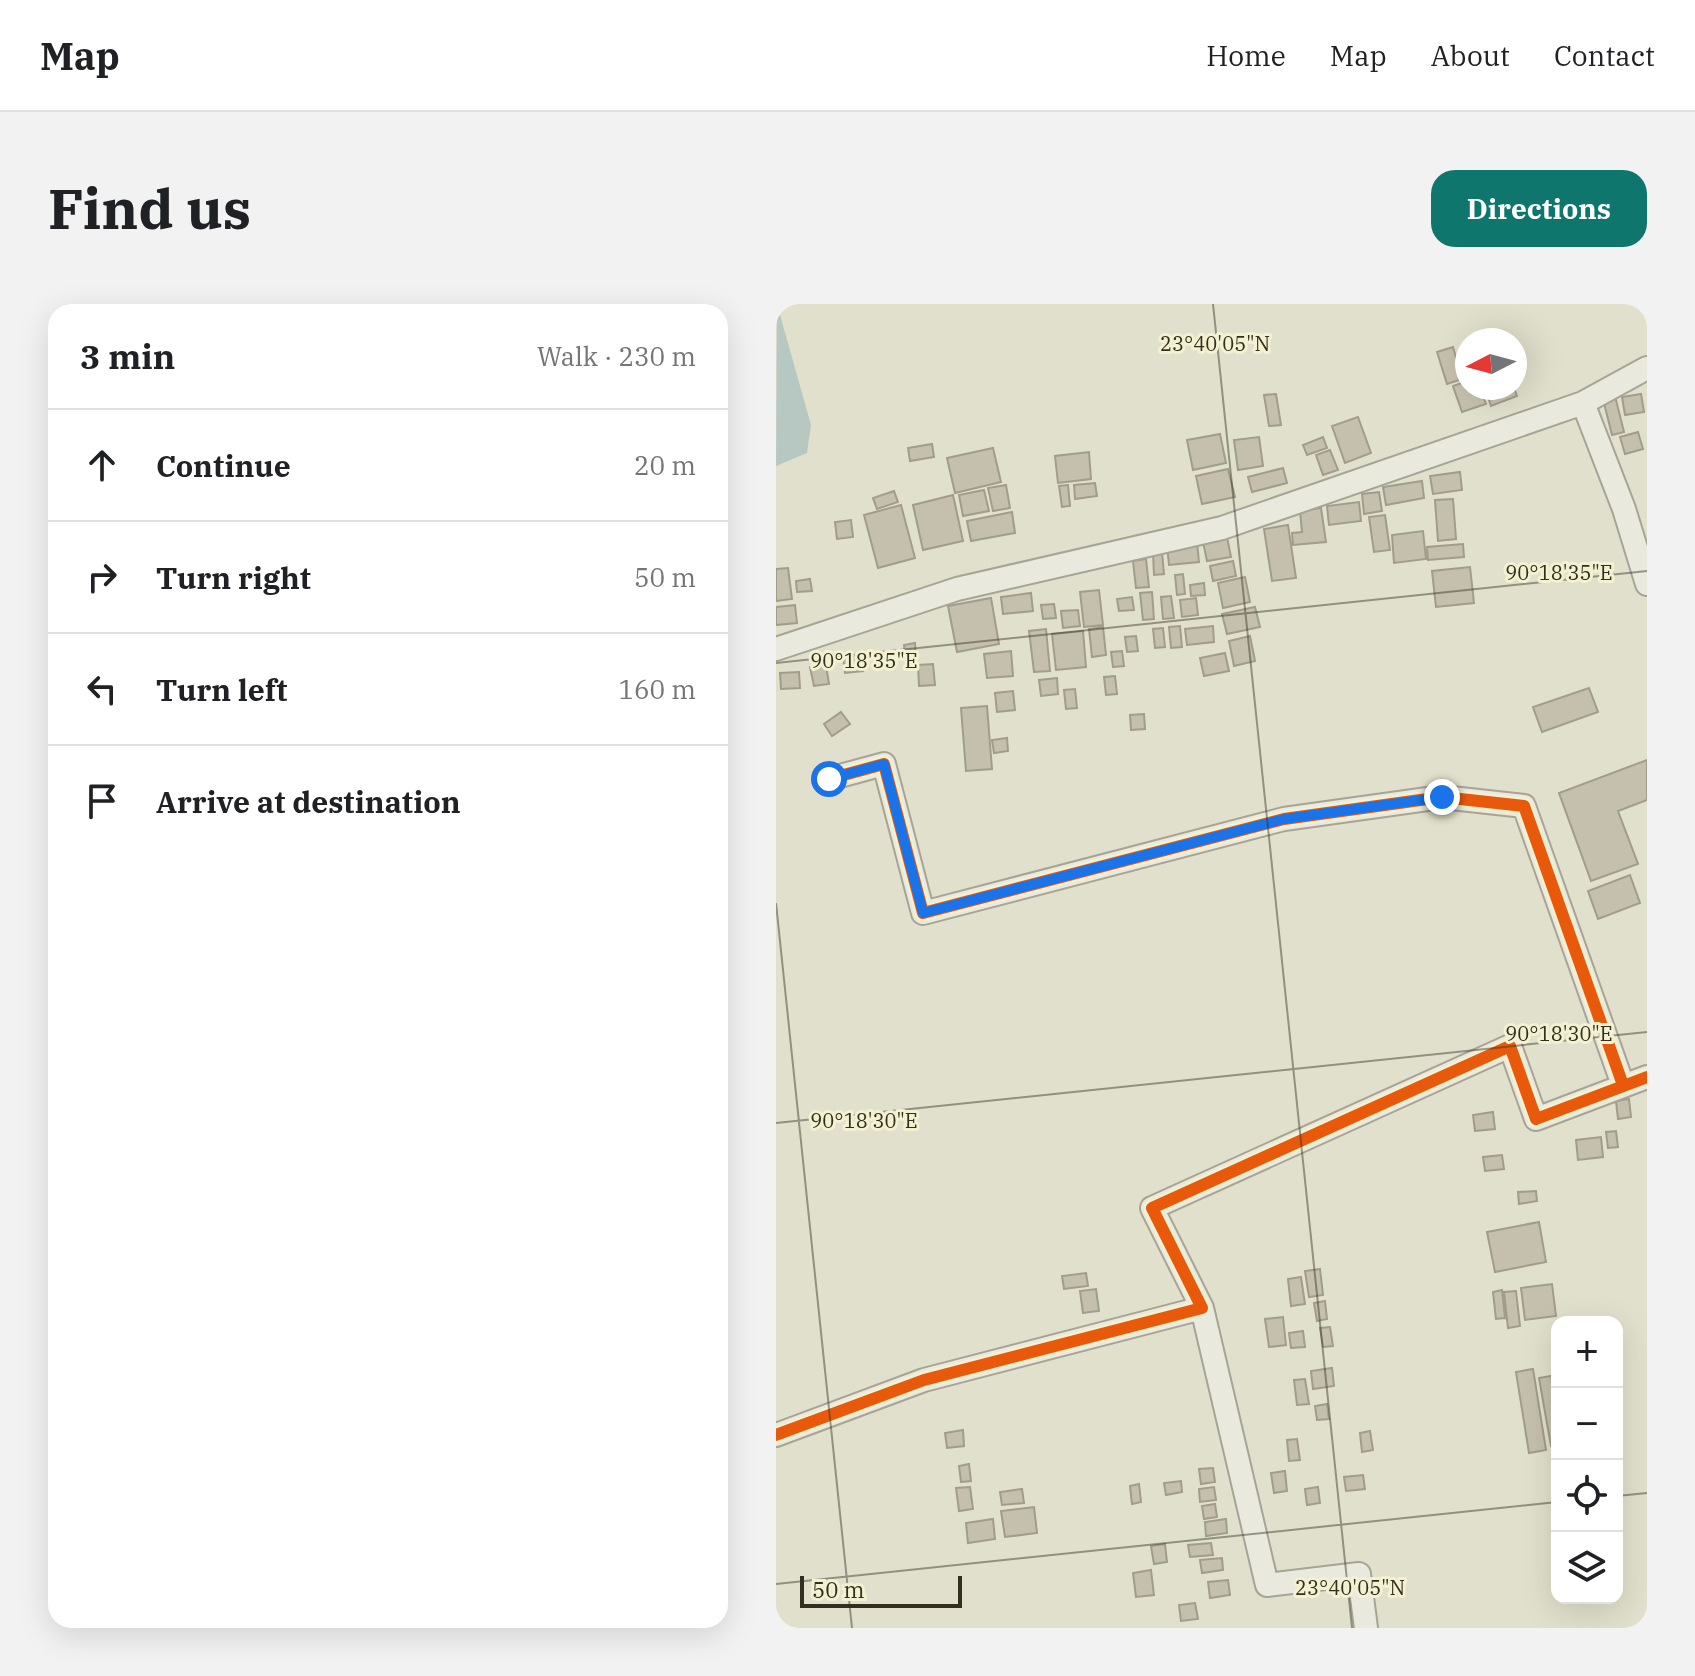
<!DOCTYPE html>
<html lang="en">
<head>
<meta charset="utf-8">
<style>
  :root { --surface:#fff; --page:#f2f2f2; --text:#202124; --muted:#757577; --line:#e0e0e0; --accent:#0f766e }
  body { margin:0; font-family:"IBM Plex Serif",serif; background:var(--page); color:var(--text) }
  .controls { position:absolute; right:24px; bottom:24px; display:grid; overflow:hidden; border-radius:16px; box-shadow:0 8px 32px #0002 }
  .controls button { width:72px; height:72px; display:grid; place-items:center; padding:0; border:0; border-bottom:2px solid var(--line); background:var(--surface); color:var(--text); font:40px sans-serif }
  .compass { position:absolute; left:679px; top:24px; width:72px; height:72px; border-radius:50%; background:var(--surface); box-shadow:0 8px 32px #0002; rotate:264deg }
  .scale { position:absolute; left:24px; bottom:20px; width:162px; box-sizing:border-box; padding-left:8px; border:4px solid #342e1e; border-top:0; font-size:22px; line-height:28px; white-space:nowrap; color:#342e1e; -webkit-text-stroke:6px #f2f1d2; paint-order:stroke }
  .stop { position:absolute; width:24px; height:24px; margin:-18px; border:6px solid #1a73e8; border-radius:50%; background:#fff }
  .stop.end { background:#1a73e8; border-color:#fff; box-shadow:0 2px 8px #0008 }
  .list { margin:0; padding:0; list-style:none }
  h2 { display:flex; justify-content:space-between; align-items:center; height:104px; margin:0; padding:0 32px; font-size:34px }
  h2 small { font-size:26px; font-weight:400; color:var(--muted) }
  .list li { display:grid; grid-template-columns:52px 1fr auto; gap:24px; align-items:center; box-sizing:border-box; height:112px; padding:0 32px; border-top:2px solid var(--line) }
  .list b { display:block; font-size:30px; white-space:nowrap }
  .list em { font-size:26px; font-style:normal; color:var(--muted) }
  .icon { flex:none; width:44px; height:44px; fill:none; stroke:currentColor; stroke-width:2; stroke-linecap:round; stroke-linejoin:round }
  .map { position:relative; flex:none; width:871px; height:1324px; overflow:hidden; border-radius:24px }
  header { display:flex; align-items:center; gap:48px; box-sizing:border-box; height:112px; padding:0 40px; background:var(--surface); border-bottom:2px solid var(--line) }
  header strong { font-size:38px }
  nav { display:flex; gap:44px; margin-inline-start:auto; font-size:28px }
  .intro { display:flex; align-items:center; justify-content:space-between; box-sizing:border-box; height:192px; padding:0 48px }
  h1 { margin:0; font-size:56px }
  .button { padding:20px 36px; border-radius:24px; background:var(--accent); color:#fff; font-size:28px; font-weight:700 }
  main { display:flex; gap:48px; padding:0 48px }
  aside { flex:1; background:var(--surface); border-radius:24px; box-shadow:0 8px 32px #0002 }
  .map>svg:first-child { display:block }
</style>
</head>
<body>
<header>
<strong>Map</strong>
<nav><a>Home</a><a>Map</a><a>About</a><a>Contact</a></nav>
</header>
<div class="intro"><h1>Find us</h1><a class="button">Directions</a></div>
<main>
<aside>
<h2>3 min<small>Walk · 230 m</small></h2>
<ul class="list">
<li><svg class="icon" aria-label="ahead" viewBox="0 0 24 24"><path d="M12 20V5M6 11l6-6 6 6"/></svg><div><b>Continue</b></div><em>20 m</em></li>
<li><svg class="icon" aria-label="right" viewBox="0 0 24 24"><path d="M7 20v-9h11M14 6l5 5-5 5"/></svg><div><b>Turn right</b></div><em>50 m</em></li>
<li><svg class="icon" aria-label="left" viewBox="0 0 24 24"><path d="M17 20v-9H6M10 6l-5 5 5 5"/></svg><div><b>Turn left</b></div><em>160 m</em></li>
<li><svg class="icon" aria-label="arrive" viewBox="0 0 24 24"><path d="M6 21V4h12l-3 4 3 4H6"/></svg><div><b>Arrive at destination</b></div></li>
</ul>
</aside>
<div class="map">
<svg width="871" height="1324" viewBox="0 0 871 1324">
  <rect width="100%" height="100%" fill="#e1e0cc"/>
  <path fill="#b6c8c1" d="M1 0 35 121 31 149 0 162Z"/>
  <path fill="#c5c0ad" stroke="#a19c8c" stroke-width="2" d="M677 43 686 75 671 80 661 48Z
    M691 77V84H704L710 100 686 108 677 82Z
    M709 84H738L741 92 715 102Z
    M837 84 848 128 836 131 825 87Z
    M500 90 505 121 493 122 488 91Z
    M865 90 868 108 849 111 846 93Z
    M582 113 595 149 569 159 556 122Z
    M862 128 867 145 849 150 844 133Z
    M444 130 450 159 417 166 411 136Z
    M483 133 487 162 462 166 458 136Z
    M547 133 551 144 531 151 527 141Z
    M156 140 158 153 134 157 132 144Z
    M217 144 225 178 179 189 171 154Z
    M554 146 562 166 547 171 540 151Z
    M313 148 315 175 282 179 279 152Z
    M507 164 511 179 476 188 472 173Z
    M452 165 459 193 426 200 420 172Z
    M684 168 686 186 657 190 654 172Z
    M646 177 648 194 610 201 607 183Z
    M319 179 321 192 299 195 298 181Z
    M230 181 234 204 217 207 212 184Z
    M292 181 294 202 286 203 283 182Z
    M208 186 213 207 187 212 183 191Z
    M118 187 122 198 101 205 97 194Z
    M603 188 606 207 588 210 586 190Z
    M177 191 187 237 147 246 137 201Z
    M677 195 680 235 662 237 659 196Z
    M583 198 585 217 553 221 551 202Z
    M125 201 139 254 102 264 88 211Z
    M545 204 550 238 517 241 516 229 526 228 524 207Z
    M236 208 239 229 195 237 191 217Z
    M609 211 614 246 598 248 593 213Z
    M75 216 77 233 61 235 59 218Z
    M512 221 520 274 496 277 488 225Z
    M647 227 650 255 618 259 616 231Z
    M450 228 455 253 431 257 426 233Z
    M421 238 423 258 393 261 391 241Z
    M687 240 688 253 652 256 651 243Z
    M386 248 388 270 378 271 377 249Z
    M370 255 373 283 360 284 357 257Z
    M457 257 460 272 437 277 434 262Z
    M694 263 698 299 660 303 656 267Z
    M12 264 16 295 0 297V265Z
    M407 270 409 290 401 291 399 271Z
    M469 273 474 298 447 304 442 279Z
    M34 275 36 287 21 288 20 277Z
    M428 279 429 291 415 292 414 281Z
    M323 286 327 321 308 323 304 288Z
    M376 288 378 315 367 316 364 289Z
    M255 289 257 307 227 310 225 293Z
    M395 292 398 314 387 315 385 293Z
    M356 293 358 306 343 307 341 295Z
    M215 294 223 340 181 348 172 302Z
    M420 294 422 311 406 313 404 296Z
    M278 300 280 314 267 315 265 301Z
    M19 301 21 319 0 321V303Z
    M479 303 484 323 451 330 446 310Z
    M302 306 304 322 287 324 285 307Z
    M404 322 406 343 395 344 393 323Z
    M437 322 438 338 411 341 409 325Z
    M327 323 330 351 316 353 313 325Z
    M387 324 389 343 379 344 377 325Z
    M270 325 274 367 258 368 253 327Z
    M307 327 310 363 280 366 276 330Z
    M360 332 362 347 351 348 349 333Z
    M474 332 479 357 458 362 453 337Z
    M139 339 140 358 130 359 128 341Z
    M235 347 237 372 211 374 208 350Z
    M346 347 348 362 337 363 335 348Z
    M449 349 453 367 428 372 424 354Z
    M85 352 87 367 69 369 67 354Z
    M157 360 159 381 143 382 142 361Z
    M50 361 53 380 38 382 34 363Z
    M23 368 24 384 5 385 4 369Z
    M339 372 341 390 330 391 328 373Z
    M281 374 282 390 265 392 263 376Z
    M813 384 822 408 766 428 757 403Z
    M299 385 301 404 290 405 288 386Z
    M237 387 239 406 221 408 219 389Z
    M211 402 216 465 190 467 185 404Z
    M65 408 74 420 56 432 48 420Z
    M368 410 369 425 355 426 354 411Z
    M231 434 232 447 218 449 216 436Z
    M871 456V496L842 507 862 560 815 577 783 489Z
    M854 571 864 599 822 615 812 587Z
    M853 795 855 813 842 815 840 797Z
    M717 808 719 825 699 827 697 811Z
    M840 827 842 843 832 844 830 828Z
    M825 833 827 853 802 856 800 836Z
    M726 851 728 865 709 867 707 853Z
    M760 887 761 897 743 900 742 888Z
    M763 918 770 958 719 968 711 928Z
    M544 965 547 991 533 993 529 967Z
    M310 969 312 982 288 985 286 972Z
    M525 973 529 1000 515 1002 512 975Z
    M776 980 780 1012 749 1016 745 984Z
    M320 985 323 1007 307 1009 304 987Z
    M726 986 729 1014 720 1015 717 988Z
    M740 987 744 1022 732 1024 728 988Z
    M549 997 551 1015 541 1017 538 999Z
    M507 1013 510 1041 493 1043 489 1015Z
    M554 1023 557 1042 547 1043 544 1024Z
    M527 1027 529 1043 515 1044 513 1029Z
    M556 1064 558 1082 537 1085 535 1067Z
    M757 1065 770 1146 753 1149 740 1068Z
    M775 1072 781 1105V1141L775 1142 763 1074Z
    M529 1075 533 1100 521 1101 518 1076Z
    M551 1100 553 1115 541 1116 539 1102Z
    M187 1126 188 1142 171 1144 169 1129Z
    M594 1127 597 1146 586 1148 584 1129Z
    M521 1135 524 1156 513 1157 511 1136Z
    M193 1160 195 1177 185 1178 183 1162Z
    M437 1164 439 1178 425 1180 423 1165Z
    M509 1167 511 1187 498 1189 495 1169Z
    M587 1171 589 1185 570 1187 568 1173Z
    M405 1177 406 1188 390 1191 388 1179Z
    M363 1180 365 1198 356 1200 354 1182Z
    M194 1183 197 1205 183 1207 180 1184Z
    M438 1183 440 1196 424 1198 423 1185Z
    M542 1183 544 1199 531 1201 529 1185Z
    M246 1185 248 1199 226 1201 224 1188Z
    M439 1200 441 1213 428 1215 426 1202Z
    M258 1203 261 1229 229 1233 225 1207Z
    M217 1215 219 1235 192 1239 190 1219Z
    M450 1215 451 1229 430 1232 429 1218Z
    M435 1239 437 1251 414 1253 412 1241Z
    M389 1240 391 1258 378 1260 375 1242Z
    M446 1254 447 1266 426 1269 424 1256Z
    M375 1266 378 1291 360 1293 357 1269Z
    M452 1276 454 1291 434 1294 432 1278Z
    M419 1299 422 1315 405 1317 403 1301Z"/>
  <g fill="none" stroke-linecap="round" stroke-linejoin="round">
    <g stroke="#a6a495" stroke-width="26">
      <path id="street" d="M807 99 871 64
        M0 345 181 285 446 224 807 99 848 205 871 280
        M53 475 108 460 147 609 508 515 666 493 748 502 847 781
        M426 1004 491 1281 583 1270 590 1324
        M0 1131 148 1076 426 1004 376 904 734 742 760 815 871 773"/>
    </g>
    <use href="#street" stroke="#eae9dd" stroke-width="22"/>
    <g stroke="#f2f1d2" stroke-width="17">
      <path id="cycleway" d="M53 475 108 460 147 609 508 515 666 493 748 502 847 781
        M0 1131 148 1076 426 1004 376 904 734 742 760 815 871 773"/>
    </g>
    <use href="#cycleway" stroke="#e8590c" stroke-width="12"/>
  </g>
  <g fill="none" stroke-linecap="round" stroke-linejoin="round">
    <path stroke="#1a73e8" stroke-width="10" d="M53 475 108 460 147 609 508 515 666 493"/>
  </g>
  <path fill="none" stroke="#342e1e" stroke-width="2" stroke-opacity="0.45" d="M437 0 576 1324M0 359 871 267M0 599 76 1324M0 819 871 728M841 1192 871 1189M0 1280 781 1198"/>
  <g font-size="20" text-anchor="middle" fill="#342e1e" stroke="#f2f1d2" stroke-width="6" stroke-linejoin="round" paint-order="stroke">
    <text x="439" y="47">23°40'05"N</text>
    <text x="783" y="276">90°18'35"E</text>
    <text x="88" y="364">90°18'35"E</text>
    <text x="783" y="737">90°18'30"E</text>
    <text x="88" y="824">90°18'30"E</text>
    <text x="574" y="1291">23°40'05"N</text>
  </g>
</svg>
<div class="controls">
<button>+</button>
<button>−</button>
<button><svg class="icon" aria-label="locate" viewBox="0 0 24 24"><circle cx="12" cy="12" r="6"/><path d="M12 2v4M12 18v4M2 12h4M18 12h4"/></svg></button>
<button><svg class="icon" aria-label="layers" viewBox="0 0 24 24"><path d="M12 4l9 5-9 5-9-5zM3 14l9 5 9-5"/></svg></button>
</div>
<svg class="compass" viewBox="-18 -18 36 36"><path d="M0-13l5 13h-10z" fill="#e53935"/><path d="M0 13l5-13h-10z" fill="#757577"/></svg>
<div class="scale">50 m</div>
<div class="stop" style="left:53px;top:475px"></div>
<div class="stop end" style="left:666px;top:493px"></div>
</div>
</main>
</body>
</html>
